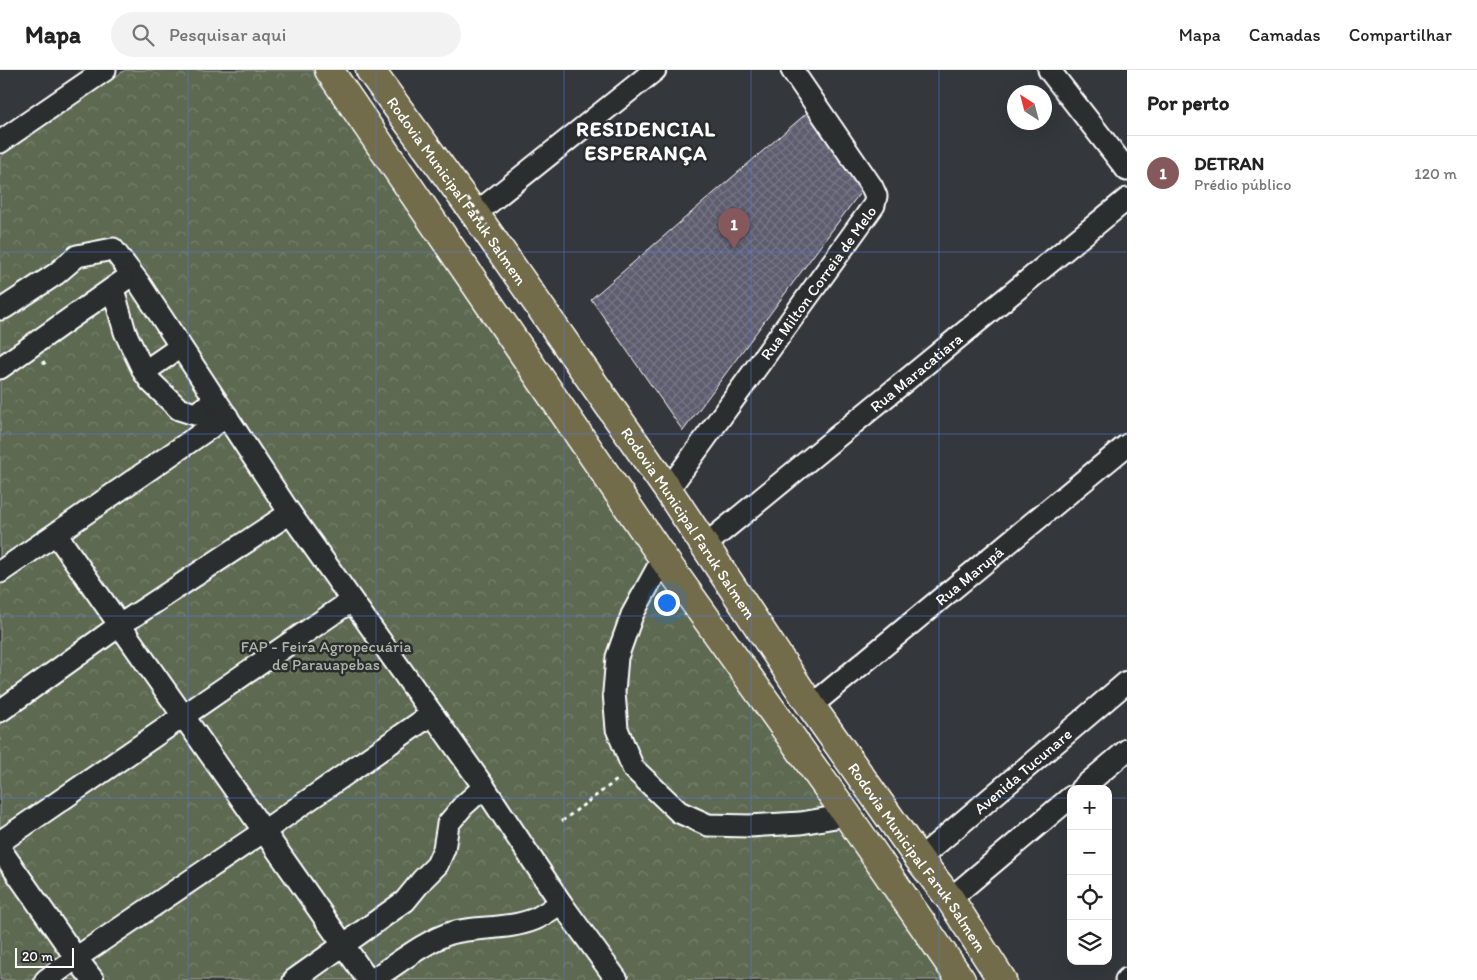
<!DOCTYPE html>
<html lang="pt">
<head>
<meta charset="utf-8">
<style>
  :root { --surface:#fff; --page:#f2f2f2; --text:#222; --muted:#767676; --line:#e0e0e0; --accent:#85585c }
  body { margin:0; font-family:Itim,sans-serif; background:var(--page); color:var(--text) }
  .controls { position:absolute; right:15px; bottom:15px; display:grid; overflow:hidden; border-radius:10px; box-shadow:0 5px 20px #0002 }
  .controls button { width:45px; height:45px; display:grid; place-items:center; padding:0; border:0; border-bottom:1px solid var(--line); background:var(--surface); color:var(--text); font:25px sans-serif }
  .compass { position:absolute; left:1007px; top:15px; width:45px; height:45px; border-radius:50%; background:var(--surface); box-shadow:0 5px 20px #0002; rotate:324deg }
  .scale { position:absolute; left:15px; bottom:12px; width:59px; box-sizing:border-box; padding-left:5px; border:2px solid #fff; border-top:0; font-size:14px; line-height:18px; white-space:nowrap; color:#fff; -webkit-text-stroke:4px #2a2d2e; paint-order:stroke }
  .you { position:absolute; left:666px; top:532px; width:18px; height:18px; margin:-12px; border:4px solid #fff; border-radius:50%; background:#1a73e8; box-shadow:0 0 0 8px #1a73e833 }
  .badge { display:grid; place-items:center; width:32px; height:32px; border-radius:50%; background:var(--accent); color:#fff; font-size:16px; font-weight:700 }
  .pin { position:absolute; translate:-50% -41px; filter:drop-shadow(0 1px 2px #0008) }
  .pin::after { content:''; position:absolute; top:26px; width:18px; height:15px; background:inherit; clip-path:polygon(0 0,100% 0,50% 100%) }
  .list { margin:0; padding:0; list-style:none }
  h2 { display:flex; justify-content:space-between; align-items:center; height:65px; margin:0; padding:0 20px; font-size:21px }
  h2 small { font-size:16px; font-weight:400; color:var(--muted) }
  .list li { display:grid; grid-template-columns:32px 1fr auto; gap:15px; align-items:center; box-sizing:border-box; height:75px; padding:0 20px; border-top:1px solid var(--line) }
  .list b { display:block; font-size:19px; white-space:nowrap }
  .list p { margin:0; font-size:16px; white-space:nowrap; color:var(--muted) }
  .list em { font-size:16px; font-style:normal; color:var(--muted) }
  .icon { flex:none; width:28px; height:28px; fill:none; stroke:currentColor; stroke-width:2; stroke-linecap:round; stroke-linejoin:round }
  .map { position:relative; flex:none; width:1127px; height:910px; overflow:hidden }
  header { display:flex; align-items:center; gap:30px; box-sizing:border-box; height:70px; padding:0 25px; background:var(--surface); border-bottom:1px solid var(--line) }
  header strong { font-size:24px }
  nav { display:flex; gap:28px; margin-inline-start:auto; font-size:18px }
  .search { width:350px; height:45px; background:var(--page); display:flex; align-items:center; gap:12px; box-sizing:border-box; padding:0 18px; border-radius:28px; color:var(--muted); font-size:19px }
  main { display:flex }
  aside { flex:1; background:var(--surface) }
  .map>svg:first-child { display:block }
</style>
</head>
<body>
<header>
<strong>Mapa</strong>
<div class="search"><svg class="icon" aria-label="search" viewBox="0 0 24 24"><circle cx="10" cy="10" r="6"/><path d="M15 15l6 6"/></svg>Pesquisar aqui</div>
<nav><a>Mapa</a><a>Camadas</a><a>Compartilhar</a></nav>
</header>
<main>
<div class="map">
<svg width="1127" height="910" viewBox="0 0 1127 910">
  <defs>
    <pattern id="park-crowns" width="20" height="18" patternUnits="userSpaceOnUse" patternTransform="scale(1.25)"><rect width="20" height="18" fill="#5d6951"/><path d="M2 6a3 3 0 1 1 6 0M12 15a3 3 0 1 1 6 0" fill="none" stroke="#75806b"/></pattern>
    <pattern id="building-cross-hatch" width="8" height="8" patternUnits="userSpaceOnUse" patternTransform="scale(1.25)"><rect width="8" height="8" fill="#5d5d6f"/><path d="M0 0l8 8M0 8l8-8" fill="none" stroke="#757585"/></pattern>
  </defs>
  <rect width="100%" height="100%" fill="#34373b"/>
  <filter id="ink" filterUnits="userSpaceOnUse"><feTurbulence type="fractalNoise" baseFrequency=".02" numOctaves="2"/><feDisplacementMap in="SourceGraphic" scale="10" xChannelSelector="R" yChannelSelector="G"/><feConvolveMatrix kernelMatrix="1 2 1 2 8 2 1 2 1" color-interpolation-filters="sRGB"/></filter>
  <g filter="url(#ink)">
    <path fill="url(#park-crowns)" stroke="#aeb4a8" d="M125 0H318L946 910H0V87Z"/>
    <path fill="url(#building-cross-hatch)" stroke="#fff" d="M808 42 862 120 683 361 591 229Z"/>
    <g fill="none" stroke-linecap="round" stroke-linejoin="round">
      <g stroke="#fff" stroke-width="25">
        <g id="minor">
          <path d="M1049 0 1127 100"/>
          <path d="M0 72 105 0"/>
          <path d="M475 144 655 0"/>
          <path d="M113 219 125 262 144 302 151 312 179 339 195 344 215 330"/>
          <path d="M0 239 4 238 56 204 77 186 113 179 139 213 290 443 484 717 561 833 617 910"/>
          <path d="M0 298 123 211"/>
          <path d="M144 302 180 277"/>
          <path id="s1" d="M668 420 874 135 876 126 872 117 792 0"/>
          <path d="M56 464 368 910"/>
          <path id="s2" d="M704 476 1127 129"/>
          <path d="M663 488 632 545 617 587 614 622 617 659 633 698 679 742 708 755 749 756 801 753 847 745"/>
          <path d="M0 502 227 346"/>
          <path id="s3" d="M811 636 1127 375"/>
          <path d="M0 641 120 555 290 443"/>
          <path d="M1081 719 1127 680"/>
          <path d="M0 772 351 531"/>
          <path d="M0 779 76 888 264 761 432 644"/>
          <path id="s4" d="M919 789 1127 612"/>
          <path d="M950 829 1071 727"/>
          <path d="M46 910 76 888 93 910"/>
          <path d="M294 910 405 831 423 809 437 795 444 779 448 754 463 736 484 717"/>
          <path d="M372 910C394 896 427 870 451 863 478 856 508 860 535 849 544 845 553 838 561 833"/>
          <path d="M1126 910 1127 909"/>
        </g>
      </g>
      <g stroke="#fff" stroke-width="31">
        <g id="major">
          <path d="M329 0 663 488 847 745 961 910"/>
          <path id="s5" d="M370 0 475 144 668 420 811 636 919 789 950 829 1002 910"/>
        </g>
      </g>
      <path stroke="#fff" stroke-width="3" stroke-dasharray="4 4" stroke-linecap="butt" d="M43 291 47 298
        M562 751 617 710"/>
      <use href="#minor" stroke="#2a2d2e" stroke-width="21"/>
      <use href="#major" stroke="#736c4b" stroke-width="28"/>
      <path stroke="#fff" stroke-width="3" stroke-dasharray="4 4" stroke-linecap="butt" d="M468 128 487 155"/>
    </g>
  </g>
  <path fill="none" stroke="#567ae2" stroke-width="1" stroke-opacity="0.55" d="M188 0V910M376 0V910M564 0V910M751 0V910M939 0V910M0 182H1127M0 364H1127M0 546H1127M0 728H1071M1108 728H1127"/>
  <g text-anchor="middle" stroke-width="5" stroke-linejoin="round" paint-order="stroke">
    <g font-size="16" fill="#fff" stroke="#2a2d2e">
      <text dy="6" stroke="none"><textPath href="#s5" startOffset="149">Rodovia Municipal Faruk Salmem</textPath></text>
      <text dy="6" stroke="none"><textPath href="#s1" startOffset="256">Rua Milton Correia de Melo</textPath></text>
      <text dy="6" stroke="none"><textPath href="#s2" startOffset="274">Rua Maracatiara</textPath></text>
      <text dy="6" stroke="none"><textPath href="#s5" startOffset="554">Rodovia Municipal Faruk Salmem</textPath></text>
      <text dy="6" stroke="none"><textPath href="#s3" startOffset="205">Rua Marupá</textPath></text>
      <text dy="6" stroke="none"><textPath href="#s4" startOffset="136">Avenida Tucunare</textPath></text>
      <text dy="6" stroke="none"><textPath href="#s5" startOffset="959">Rodovia Municipal Faruk Salmem</textPath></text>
    </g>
    <g font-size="16" fill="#aeb4a8" stroke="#2a2d2e">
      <text x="326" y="582">FAP - Feira Agropecuária<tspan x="326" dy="18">de Parauapebas</tspan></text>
    </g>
    <g font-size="21" font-weight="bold" letter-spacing="1" fill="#fff" stroke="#2a2d2e">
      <text x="646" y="66">RESIDENCIAL<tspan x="646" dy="24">ESPERANÇA</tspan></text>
    </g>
  </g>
</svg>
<div class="controls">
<button>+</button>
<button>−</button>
<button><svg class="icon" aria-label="locate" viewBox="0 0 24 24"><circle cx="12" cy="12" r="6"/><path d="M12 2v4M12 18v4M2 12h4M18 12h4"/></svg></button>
<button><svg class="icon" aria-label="layers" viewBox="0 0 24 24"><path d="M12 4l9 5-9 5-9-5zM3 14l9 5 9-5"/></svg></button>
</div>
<svg class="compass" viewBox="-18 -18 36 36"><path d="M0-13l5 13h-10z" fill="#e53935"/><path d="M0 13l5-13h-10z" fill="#767676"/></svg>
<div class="scale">20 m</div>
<div class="you"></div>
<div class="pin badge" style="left:734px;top:179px">1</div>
</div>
<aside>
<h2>Por perto<small></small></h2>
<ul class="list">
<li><span class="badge">1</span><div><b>DETRAN</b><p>Prédio público</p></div><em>120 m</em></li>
</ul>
</aside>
</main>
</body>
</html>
